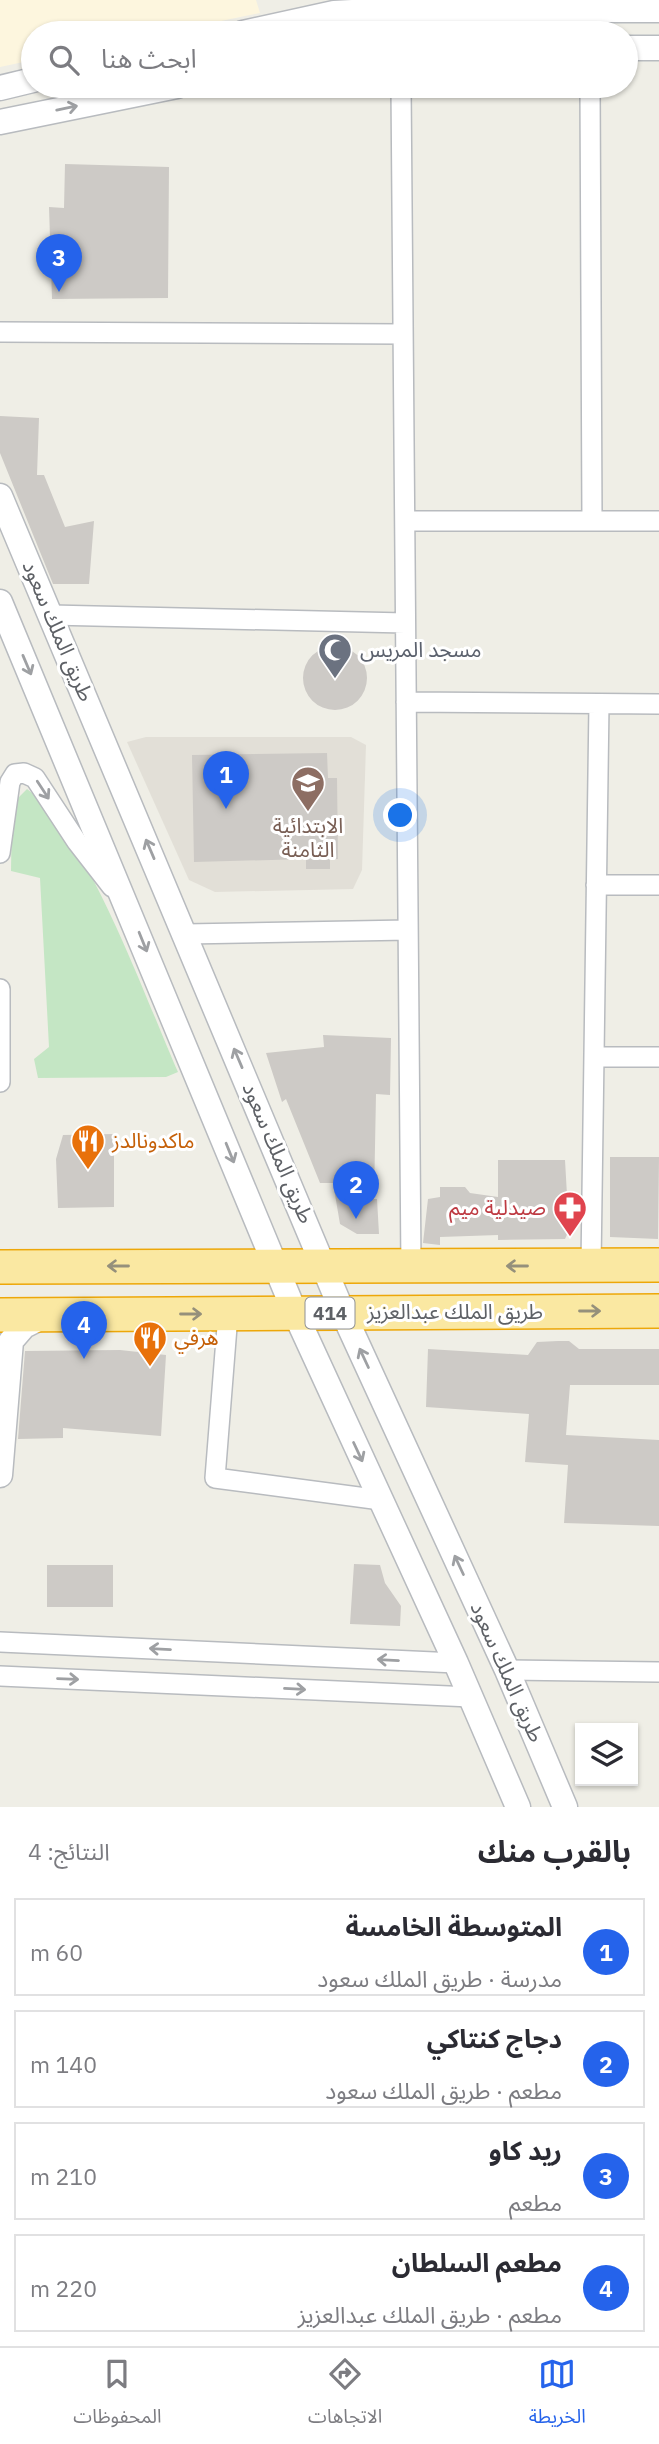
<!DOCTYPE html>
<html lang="ar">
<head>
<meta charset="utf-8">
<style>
  :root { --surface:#fff; --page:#f2f2f3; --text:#2b2b33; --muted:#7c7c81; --line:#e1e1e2; --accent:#2563eb }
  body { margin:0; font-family:"IBM Plex Sans","Noto Sans Arabic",sans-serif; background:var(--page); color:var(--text); direction:rtl }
  .controls { position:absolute; right:21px; bottom:21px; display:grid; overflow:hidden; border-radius:0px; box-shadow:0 2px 5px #0004 }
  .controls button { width:63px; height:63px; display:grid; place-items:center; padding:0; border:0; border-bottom:2px solid var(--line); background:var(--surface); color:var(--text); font:35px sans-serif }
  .you { position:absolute; left:401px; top:816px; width:24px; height:24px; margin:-18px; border:5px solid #fff; border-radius:50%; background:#1a73e8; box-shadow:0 0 0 10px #1a73e833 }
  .badge { display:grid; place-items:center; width:46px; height:46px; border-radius:50%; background:var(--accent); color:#fff; font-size:23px; font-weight:700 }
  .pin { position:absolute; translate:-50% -58px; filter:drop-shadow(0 2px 4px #0008) }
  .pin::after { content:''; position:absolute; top:37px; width:24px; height:21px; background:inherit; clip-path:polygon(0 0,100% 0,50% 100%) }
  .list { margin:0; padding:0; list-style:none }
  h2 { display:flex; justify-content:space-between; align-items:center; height:91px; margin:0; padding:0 28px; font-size:30px }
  h2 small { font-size:23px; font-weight:400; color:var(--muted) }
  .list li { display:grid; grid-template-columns:46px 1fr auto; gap:21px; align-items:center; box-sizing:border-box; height:98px; margin:0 14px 14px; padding:0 14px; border:2px solid var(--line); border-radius:0px }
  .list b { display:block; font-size:26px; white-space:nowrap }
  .list p { margin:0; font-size:23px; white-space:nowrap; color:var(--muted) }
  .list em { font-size:23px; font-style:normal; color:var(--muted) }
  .icon { flex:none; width:38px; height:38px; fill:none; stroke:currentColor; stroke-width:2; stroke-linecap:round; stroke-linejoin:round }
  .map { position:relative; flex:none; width:659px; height:1807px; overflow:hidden; direction:ltr }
  .search { position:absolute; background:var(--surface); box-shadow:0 2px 5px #0004; left:21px; right:21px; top:21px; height:77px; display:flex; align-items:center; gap:18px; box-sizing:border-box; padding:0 24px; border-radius:38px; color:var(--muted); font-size:26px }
  .sheet { height:539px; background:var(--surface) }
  nav { display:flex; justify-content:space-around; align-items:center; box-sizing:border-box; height:98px; border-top:2px solid var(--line); background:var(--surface); font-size:19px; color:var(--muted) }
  nav a { display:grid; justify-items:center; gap:4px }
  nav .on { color:var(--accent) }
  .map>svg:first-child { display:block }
</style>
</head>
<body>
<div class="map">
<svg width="659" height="1807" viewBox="0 0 659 1807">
  <rect width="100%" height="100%" fill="#efeee6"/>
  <path fill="#fdf6de" d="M0 0H256L260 13 163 33H33V60L0 67Z"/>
  <path fill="#e2dfd7" d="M146 737H351L366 745 362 870 353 889 215 892 189 880 127 742Z"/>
  <path fill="#c4e6c4" d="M27 789C87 833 146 1000 178 1072L166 1077 38 1078 34 1059 49 1047 40 878 11 871 12 804Z"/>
  <path fill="#cdcac6" d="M65 164 169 167 168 298 52 299 49 207 64 208Z
    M0 416 39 418 37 475H44L65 527 94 521 89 584H53L0 453Z
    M303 678a32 32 0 1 1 64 0a32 32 0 1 1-64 0Z
    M327 753 328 778H337L338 859H330V869H306V859L194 862 192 755Z
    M323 1035 391 1038 390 1095 376 1094 374 1199H377L379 1234H357L340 1224 333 1183H320L286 1099 282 1102 266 1053 324 1047Z
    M114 1134V1207L58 1208 56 1159 63 1135Z
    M610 1157H659L658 1239 610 1237Z
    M498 1160H565L569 1230 565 1239 498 1240V1235L440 1237V1245L423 1243 428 1199 440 1197V1187H465L470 1193 498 1197Z
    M558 1341H569L579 1349H659V1385H570L566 1435 659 1440V1526L564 1523 568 1465 525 1462 529 1414 426 1407 428 1349 528 1355 537 1342Z
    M120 1350 166 1355 161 1436 63 1428V1438L18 1439 25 1351Z
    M354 1564 380 1565 385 1583 401 1606 400 1626 350 1624Z
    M47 1565H113V1607H47Z"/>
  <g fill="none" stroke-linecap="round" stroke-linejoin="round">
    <g stroke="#b8bbbf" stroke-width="22">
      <path id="minor" d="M401 86 411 1266
        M590 86 592 521
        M0 332 403 334
        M405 521H659
        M51 615 405 623
        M406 702 659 704
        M0 853 10 782 15 774 24 773 35 778 77 842 112 887
        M596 885H659
        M186 934 408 930
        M0 989V1082
        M594 1057H659
        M591 1265 599 704
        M228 1314 215 1478 381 1500
        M0 1642 456 1663
        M507 1670 659 1672
        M0 1676 471 1697"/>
    </g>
    <g stroke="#b8bbbf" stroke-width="27">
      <path id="tertiary" d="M243 33 334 13 388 10H659
        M626 48H659
        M0 88 33 80
        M0 122 177 86
        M0 496 343 1313 507 1670 565 1807
        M0 602 295 1313 456 1663 518 1807
        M0 1475 11 1341 24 1326 44 1316"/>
    </g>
    <g stroke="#eda709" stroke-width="36">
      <path id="trunk" d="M0 1267 659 1265
        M0 1315 659 1311"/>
    </g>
    <use href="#minor" stroke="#fff" stroke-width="19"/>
    <use href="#tertiary" stroke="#fff" stroke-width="24"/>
    <use href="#trunk" stroke="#fae8a2" stroke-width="33"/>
  </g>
  <defs><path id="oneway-shaft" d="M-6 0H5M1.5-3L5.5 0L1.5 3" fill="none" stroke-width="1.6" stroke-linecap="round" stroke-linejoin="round" transform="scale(1.75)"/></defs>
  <g stroke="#9ea0a3">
    <use href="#oneway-shaft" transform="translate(67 108) rotate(-12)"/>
    <use href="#oneway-shaft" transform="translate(27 665) rotate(67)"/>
    <use href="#oneway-shaft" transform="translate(43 790) rotate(57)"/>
    <use href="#oneway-shaft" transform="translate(150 849) rotate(-113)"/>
    <use href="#oneway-shaft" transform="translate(143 942) rotate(68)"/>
    <use href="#oneway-shaft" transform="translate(238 1058) rotate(-113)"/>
    <use href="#oneway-shaft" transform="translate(230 1153) rotate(68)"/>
    <use href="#oneway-shaft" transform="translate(364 1358) rotate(-115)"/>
    <use href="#oneway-shaft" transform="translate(358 1452) rotate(65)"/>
    <use href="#oneway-shaft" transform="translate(459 1565) rotate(-115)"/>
    <use href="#oneway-shaft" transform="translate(160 1649) rotate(-177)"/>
    <use href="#oneway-shaft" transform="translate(388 1660) rotate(-177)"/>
    <use href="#oneway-shaft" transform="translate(68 1679) rotate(2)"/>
    <use href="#oneway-shaft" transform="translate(295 1689) rotate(3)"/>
  </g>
  <g stroke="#95907b">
    <use href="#oneway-shaft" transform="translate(118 1266) rotate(180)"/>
    <use href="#oneway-shaft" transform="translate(517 1266) rotate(180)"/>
    <use href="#oneway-shaft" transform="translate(590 1311)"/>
    <use href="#oneway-shaft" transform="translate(191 1314)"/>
  </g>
  <defs>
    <g id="mosque-pin" transform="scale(1.75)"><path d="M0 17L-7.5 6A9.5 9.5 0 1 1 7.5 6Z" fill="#6b7280" stroke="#fff"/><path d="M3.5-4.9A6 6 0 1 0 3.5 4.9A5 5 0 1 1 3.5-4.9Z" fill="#fff"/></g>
    <g id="school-pin" transform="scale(1.75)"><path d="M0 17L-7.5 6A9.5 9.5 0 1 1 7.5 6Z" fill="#8d6e63" stroke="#fff"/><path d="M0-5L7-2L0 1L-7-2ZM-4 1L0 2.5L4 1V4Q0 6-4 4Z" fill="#fff"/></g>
    <g id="restaurant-pin" transform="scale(1.75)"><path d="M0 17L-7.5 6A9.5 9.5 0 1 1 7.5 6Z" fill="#e8710a" stroke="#fff"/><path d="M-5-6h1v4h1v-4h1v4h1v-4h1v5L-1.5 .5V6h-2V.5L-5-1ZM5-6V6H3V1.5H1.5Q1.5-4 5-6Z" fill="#fff"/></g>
    <g id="pharmacy-pin" transform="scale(1.75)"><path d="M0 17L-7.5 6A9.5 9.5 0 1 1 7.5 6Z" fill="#e0444e" stroke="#fff"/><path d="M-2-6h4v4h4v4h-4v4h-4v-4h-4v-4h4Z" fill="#fff"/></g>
  </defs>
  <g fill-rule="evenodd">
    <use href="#mosque-pin" x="335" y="650"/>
    <use href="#school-pin" x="308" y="783"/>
    <use href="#restaurant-pin" x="88" y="1141"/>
    <use href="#pharmacy-pin" x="570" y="1208"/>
    <use href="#restaurant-pin" x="150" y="1338"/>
  </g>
  <g text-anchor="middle" stroke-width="6" stroke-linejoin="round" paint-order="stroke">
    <rect fill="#fff" stroke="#8e9094" stroke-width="2" x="305.5" y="1297.5" width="49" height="31" rx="5"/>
    <g font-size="19" font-weight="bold" fill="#5e6166">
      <text x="330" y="1320">414</text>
    </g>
    <g font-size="21" fill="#5e6166" stroke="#fff">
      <text transform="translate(58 631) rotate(67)" y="7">طريق الملك سعود</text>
      <text transform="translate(278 1153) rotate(67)" y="7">طريق الملك سعود</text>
      <text x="455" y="1319">طريق الملك عبدالعزيز</text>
      <text transform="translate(507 1672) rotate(66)" y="7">طريق الملك سعود</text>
    </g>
    <g font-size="21" fill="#5b616d" stroke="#fff" text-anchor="start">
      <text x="360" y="657">مسجد المريس</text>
    </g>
    <g font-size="21" fill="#785e54" stroke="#fff">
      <text x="308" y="833">الابتدائية<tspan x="308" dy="24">الثامنة</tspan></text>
    </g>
    <g font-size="21" fill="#c56008" stroke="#fff" text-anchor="start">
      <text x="112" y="1148">ماكدونالدز</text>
      <text x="174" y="1345">هرفي</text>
    </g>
    <g font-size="21" fill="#be3a42" stroke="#fff" text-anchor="end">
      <text x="546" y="1215">صيدلية ميم</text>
    </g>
  </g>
</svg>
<div class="controls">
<button><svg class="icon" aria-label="layers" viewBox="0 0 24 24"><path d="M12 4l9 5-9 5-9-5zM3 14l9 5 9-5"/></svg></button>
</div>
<div class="you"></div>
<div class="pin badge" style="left:226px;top:809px">1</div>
<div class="pin badge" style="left:356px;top:1219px">2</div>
<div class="pin badge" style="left:59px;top:292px">3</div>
<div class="pin badge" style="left:84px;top:1359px">4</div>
<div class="search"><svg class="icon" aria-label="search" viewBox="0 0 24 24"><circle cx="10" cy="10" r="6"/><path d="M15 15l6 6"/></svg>ابحث هنا</div>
</div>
<section class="sheet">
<h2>بالقرب منك<small>النتائج: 4</small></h2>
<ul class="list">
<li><span class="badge">1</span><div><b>المتوسطة الخامسة</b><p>مدرسة · طريق الملك سعود</p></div><em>60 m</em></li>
<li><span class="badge">2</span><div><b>دجاج كنتاكي</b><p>مطعم · طريق الملك سعود</p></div><em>140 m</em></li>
<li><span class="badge">3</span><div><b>ريد كاو</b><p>مطعم</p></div><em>210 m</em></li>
<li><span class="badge">4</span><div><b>مطعم السلطان</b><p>مطعم · طريق الملك عبدالعزيز</p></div><em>220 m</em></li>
</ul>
</section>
<nav>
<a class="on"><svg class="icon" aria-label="map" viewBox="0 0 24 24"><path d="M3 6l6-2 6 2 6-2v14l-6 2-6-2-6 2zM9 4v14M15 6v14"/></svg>الخريطة</a>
<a><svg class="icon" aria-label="directions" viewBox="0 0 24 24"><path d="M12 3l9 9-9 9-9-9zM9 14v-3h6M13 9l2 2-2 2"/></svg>الاتجاهات</a>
<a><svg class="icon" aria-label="saved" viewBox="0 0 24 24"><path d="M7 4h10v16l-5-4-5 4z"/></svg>المحفوظات</a>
</nav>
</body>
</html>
